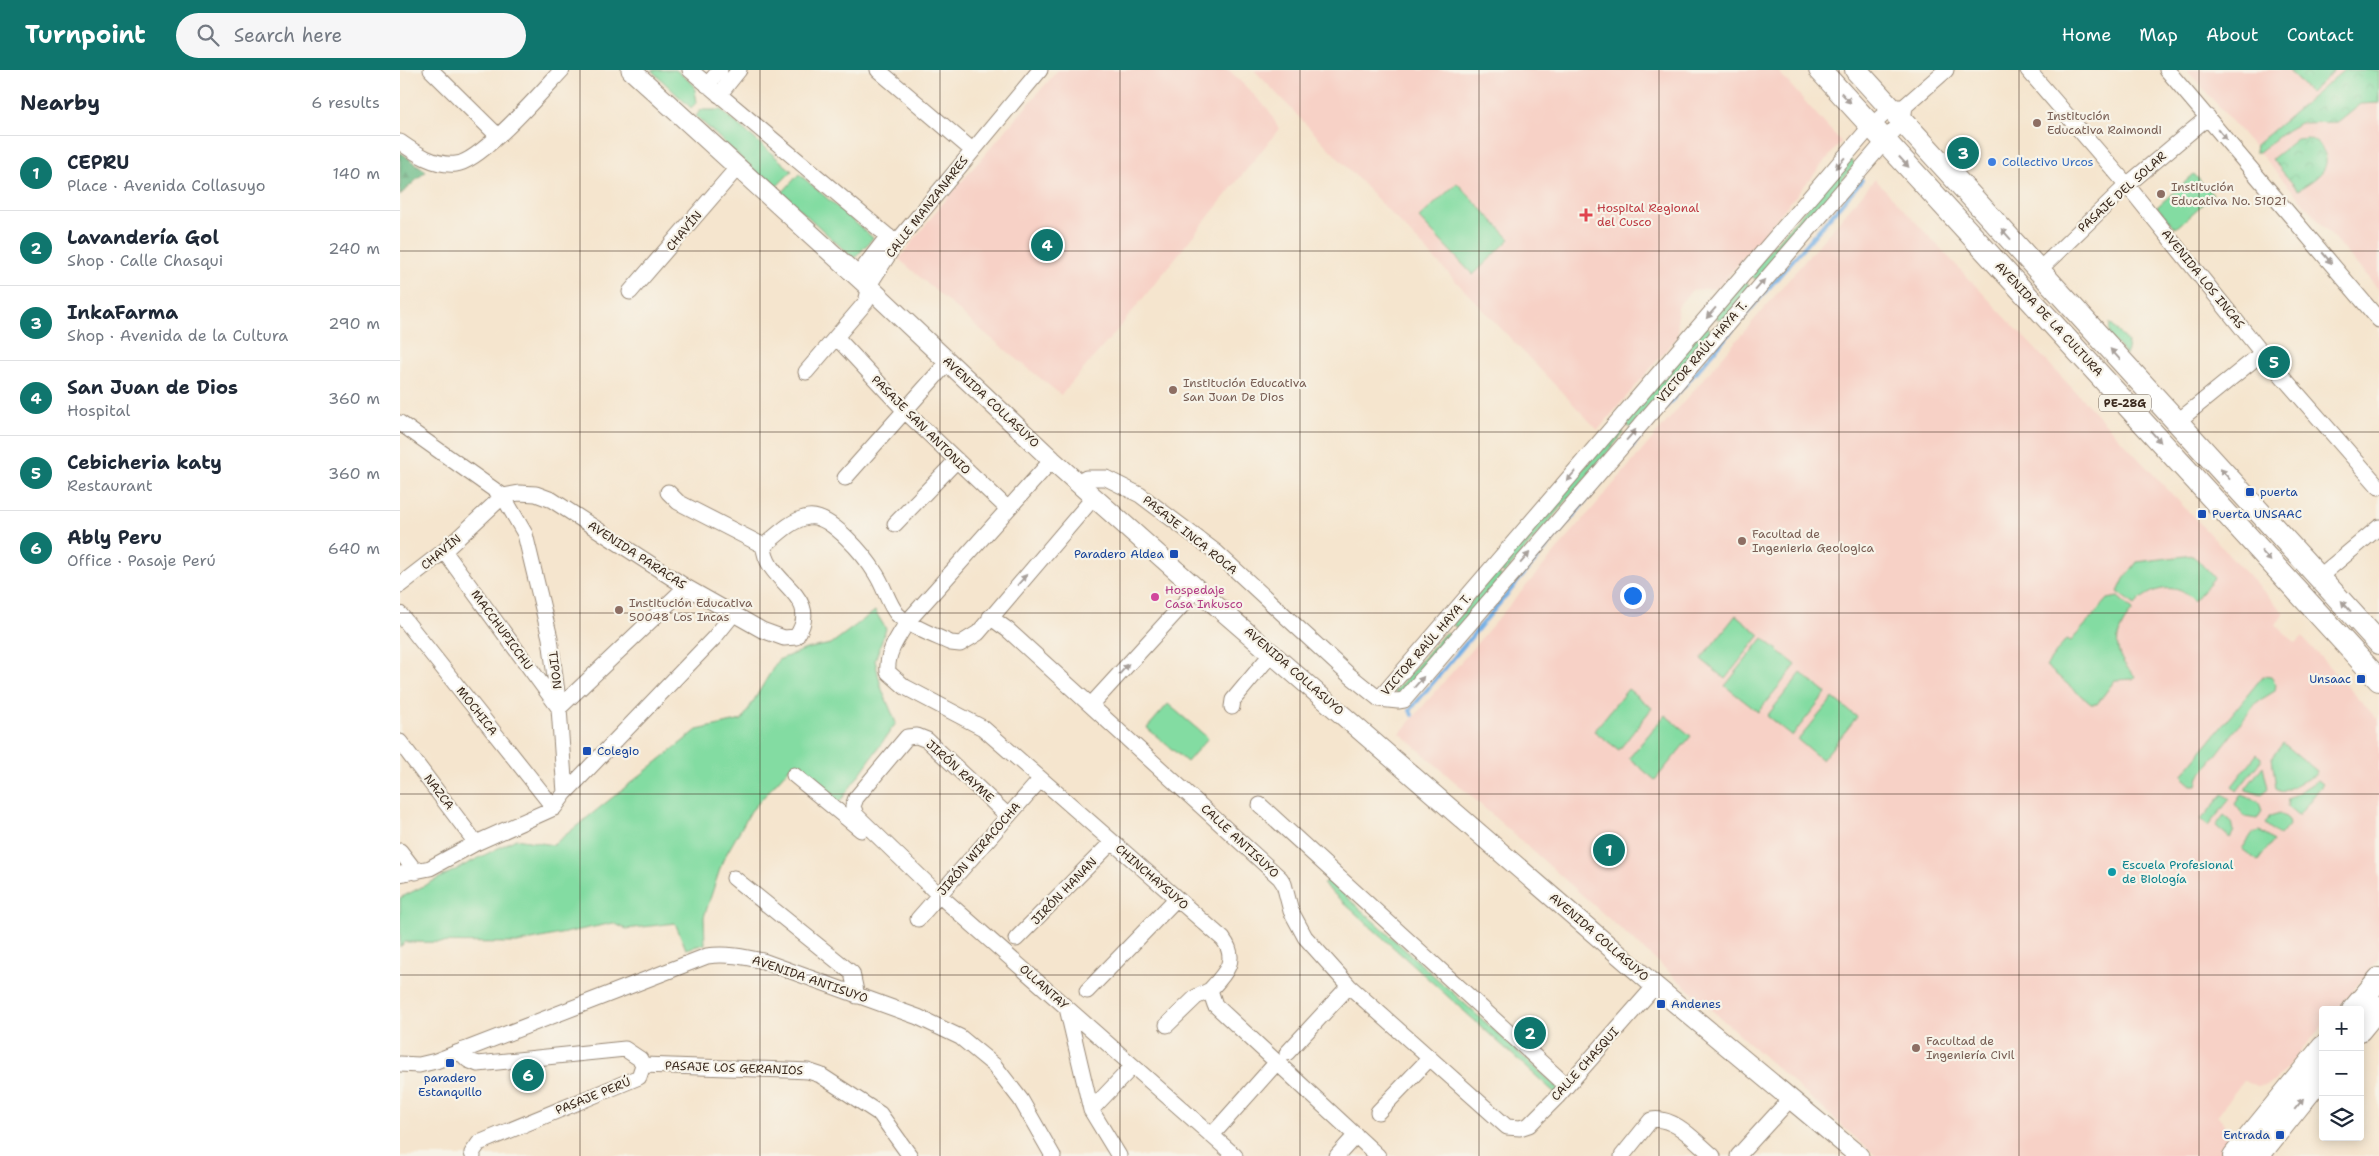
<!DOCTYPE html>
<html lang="en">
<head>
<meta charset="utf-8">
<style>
  :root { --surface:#fff; --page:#f6f6f7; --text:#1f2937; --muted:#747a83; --line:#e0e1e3; --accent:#0f766e }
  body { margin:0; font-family:"Shantell Sans",sans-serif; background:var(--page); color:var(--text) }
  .controls { position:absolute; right:15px; bottom:15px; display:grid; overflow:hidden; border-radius:5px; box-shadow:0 2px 12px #0003 }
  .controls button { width:45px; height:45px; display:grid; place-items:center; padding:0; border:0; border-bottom:1px solid var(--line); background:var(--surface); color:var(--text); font:25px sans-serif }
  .you { position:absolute; left:1232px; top:525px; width:18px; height:18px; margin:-12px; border:4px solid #fff; border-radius:50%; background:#1a73e8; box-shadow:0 0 0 8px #1a73e833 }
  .badge { display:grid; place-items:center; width:32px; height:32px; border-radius:50%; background:var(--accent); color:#fff; font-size:16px; font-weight:700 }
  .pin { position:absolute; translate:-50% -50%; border:2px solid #fff; box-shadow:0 1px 5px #0006 }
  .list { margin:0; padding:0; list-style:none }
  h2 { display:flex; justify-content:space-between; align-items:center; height:65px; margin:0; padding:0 20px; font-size:21px }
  h2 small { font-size:16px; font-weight:400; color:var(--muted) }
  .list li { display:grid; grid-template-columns:32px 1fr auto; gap:15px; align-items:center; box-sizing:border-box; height:75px; padding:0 20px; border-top:1px solid var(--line) }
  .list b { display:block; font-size:19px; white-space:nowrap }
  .list p { margin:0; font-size:16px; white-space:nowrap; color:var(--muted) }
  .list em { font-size:16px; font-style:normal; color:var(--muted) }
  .icon { flex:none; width:28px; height:28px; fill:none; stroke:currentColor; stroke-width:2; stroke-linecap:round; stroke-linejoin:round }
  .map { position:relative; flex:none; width:1979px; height:1086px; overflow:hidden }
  header { display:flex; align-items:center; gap:30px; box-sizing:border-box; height:70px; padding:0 25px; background:var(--accent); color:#fff }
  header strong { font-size:24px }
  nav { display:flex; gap:28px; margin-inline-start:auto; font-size:18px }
  .search { width:350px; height:45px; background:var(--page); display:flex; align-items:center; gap:12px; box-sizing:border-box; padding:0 18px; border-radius:28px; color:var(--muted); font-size:19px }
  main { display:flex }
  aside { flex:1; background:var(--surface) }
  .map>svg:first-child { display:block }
</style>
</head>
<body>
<header>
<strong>Turnpoint</strong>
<div class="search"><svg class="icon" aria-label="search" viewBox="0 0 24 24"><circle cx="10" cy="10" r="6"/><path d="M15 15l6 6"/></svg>Search here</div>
<nav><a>Home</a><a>Map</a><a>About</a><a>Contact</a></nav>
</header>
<main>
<aside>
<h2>Nearby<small>6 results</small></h2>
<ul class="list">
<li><span class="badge">1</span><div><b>CEPRU</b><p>Place · Avenida Collasuyo</p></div><em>140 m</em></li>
<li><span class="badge">2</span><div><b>Lavandería Gol</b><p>Shop · Calle Chasqui</p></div><em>240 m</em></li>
<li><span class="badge">3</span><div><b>InkaFarma</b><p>Shop · Avenida de la Cultura</p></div><em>290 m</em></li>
<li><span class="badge">4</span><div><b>San Juan de Dios</b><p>Hospital</p></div><em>360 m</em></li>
<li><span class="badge">5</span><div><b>Cebicheria katy</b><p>Restaurant</p></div><em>360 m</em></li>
<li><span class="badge">6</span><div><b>Ably Peru</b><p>Office · Pasaje Perú</p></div><em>640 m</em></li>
</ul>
</aside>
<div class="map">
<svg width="1979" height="1086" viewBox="0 0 1979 1086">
  <defs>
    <pattern id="forest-firs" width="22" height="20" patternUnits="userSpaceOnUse" patternTransform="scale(1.25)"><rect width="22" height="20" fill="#6abc88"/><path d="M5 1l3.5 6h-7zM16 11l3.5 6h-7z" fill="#58996f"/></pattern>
    <pattern id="park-crowns" width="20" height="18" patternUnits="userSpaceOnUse" patternTransform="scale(1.25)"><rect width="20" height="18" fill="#83dca2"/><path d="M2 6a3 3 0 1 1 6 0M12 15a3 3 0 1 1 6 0" fill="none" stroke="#72bd8b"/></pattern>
  </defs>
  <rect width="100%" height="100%" fill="#f7f3e8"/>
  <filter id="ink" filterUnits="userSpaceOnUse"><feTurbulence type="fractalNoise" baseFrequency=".02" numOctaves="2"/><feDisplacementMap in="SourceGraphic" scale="10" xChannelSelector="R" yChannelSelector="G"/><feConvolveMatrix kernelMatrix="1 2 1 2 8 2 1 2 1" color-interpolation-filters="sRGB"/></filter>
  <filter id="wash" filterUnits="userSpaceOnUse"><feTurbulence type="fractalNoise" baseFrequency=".0096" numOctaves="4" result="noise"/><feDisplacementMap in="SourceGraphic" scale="20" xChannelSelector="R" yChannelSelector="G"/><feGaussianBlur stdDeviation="1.12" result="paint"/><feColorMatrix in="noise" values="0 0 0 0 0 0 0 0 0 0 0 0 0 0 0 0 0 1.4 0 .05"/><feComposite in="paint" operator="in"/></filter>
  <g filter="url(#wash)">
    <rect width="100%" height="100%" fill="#f5e5ce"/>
    <path fill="#f7d1c6" d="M658 0H829L868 39 879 59 719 258 661 325 575 255 499 189 537 140Z
      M854 0H1377L1441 72 1318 218 1292 220 1277 237 1278 266 1198 360Z
      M1787 0H1979V220Z
      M1475 109 1884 543 1876 555 1896 573 1902 567 1979 651V889L1936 940H1923V955L1875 1011 1866 1015 1857 1016 1845 1010 1832 1025 1817 1046 1825 1054 1830 1065V1073L1819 1086H1476L1000 663Z"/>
    <path fill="#83dca2" stroke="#5f8360" d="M251 0H276L294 15 297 32 291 38Z
      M301 40H321L392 101 374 119 296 46Z
      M1449 89 1455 94 1357 210 1349 204Z
      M399 104 473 168 454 189 382 123Z
      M1794 104 1813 125 1776 158 1757 137Z
      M1057 113 1110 169 1073 205 1019 148Z
      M1344 210 1351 217 1325 248 1317 249 1316 241Z
      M1710 253 1728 273 1726 285 1709 266Z
      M1304 256 1309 258 1311 262 1231 358 1223 352Z
      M1218 358 1224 363 1104 504 1098 499Z
      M1793 485 1814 508 1794 531C1778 511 1750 517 1735 535L1718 522 1724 509 1737 492Z
      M1096 502 1102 506 1058 557H1055L1053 554Z
      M1718 527 1733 540C1713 564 1711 583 1735 606L1733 609 1715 610 1697 634H1691L1646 596 1666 569 1671 571 1708 529Z
      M475 541 486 559 475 590 481 617 496 653 439 733 393 694 351 741 323 790 304 847 305 874 286 879 275 853 226 859 213 853 117 873 5 872 0 877V828L116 769 153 775 297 660 342 650 378 590 406 579 431 574Z
      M1336 545 1360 565 1325 609 1301 589Z
      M1045 563 1049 564 1050 568 1000 627 996 624 995 621Z
      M1363 568 1396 595 1358 642 1325 616Z
      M1401 603 1426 623 1392 666 1367 646Z
      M1863 606 1871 607 1876 614 1875 621 1857 632 1799 707 1797 715H1791L1784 709 1783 704Z
      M1228 619 1252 638 1219 680 1194 661Z
      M1433 628 1457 647 1422 690 1398 670Z
      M768 634 808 668 787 692 747 658Z
      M1265 645 1291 666 1255 710 1229 688Z
      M1883 673 1917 701 1915 705 1882 722 1876 719 1872 687Z
      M1857 684 1862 689 1837 721 1832 716Z
      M1863 696 1868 718 1862 725 1846 720V718Z
      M1918 710 1923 714 1898 746 1887 737 1888 729Z
      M1823 724 1830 729 1808 756 1801 750Z
      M1841 725 1859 732 1862 741 1857 749 1845 747 1835 734Z
      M1880 743 1888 749 1889 755 1880 766 1865 754 1870 746Z
      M1824 745 1832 752 1834 761 1830 768 1816 756Z
      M1860 761 1873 771 1858 791 1842 779 1852 764Z
      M928 810 1159 1019 1155 1023 923 814Z"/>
    <path fill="url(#forest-firs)" stroke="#527353" d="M0 82 26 101 0 125Z"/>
    <path fill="url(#park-crowns)" stroke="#5f8360" d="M1889 0H1935L1910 23Z
      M1944 0H1979V33L1961 34 1939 52 1900 53 1887 60 1859 82H1855L1856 75Z
      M1908 68C1922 73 1933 90 1921 103 1915 110 1905 115 1898 120L1872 89 1897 69Z"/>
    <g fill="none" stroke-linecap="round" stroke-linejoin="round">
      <path stroke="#75b0e6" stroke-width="4" d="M1012 645 1010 640 1209 403 1462 110"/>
    </g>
  </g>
  <g filter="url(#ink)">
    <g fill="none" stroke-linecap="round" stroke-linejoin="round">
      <g stroke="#988876" stroke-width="17">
        <path id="minor" d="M31 0 98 66
          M290 0 496 173
          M478 0 572 80
          M1628 0 1727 115 1862 283 1979 417
          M1767 0 1979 250
          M307 15 320 0
          M319 25 339 0
          M1505 36 1546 0
          M0 72C17 84 34 96 56 94 81 92 143 20 162 0
          M1639 200 1727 115 1808 47
          M457 206 488 166
          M230 222 337 98
          M437 268 506 342 608 439
          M406 302 466 232 471 212 496 173 640 0
          M1777 352 1862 283
          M0 353 103 426 125 464 150 568 159 638 165 723 154 738 76 773 30 798 0 804
          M652 390 508 551C498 567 486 583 488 602L505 617 583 658 823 869C839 890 825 904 810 920L815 935 978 1086
          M445 408 548 292
          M680 413 686 408H706L740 425 816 482 948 604 979 629
          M268 422 278 432 364 476
          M495 454 557 390
          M44 481 159 638 286 517
          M1919 507 1979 457
          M0 515 44 481 103 426 119 423 136 424 152 430 286 517 362 560 384 568 396 567C425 525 365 514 364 476 377 465 391 450 408 447 430 443 466 487 476 504 484 516 488 533 497 544 508 556 536 566 551 573L560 574 578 563 694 427
          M0 544 154 738
          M590 547 608 560 880 808 884 814 891 841 905 867 949 916 1107 1057 1120 1058 1129 1055 1157 1027 1255 916
          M979 629 998 631 1004 630 1503 50 1505 36
          M979 629 1471 56 1491 38 1500 37
          M691 635 797 519
          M832 637 833 630 873 582
          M0 672 76 773
          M394 705 461 760
          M165 723 314 568 334 543
          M860 735 1167 1016
          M608 746 527 670 517 666 507 667 456 728 453 736 456 745 539 825 835 1086
          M0 781 16 802
          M334 808 452 903 457 926
          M518 849 640 710
          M616 869 712 772
          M687 921 776 829
          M667 938 691 1040 719 1086
          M767 955 796 927 810 920
          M63 980V985L68 990 78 994 225 979 240 989 243 995 239 1007 79 1073 72 1083 73 1086
          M887 983 949 916
          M0 994 19 995 36 991 307 886C326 883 345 887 363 891L518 947 560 967 594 995 621 1030 653 1086
          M243 995 387 1000 408 1001 420 1005 480 1044 510 1086
          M691 1040 733 996
          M978 1042 1029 989
          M812 1065 877 992
          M937 1086 956 1065
          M1222 1086 1251 1050C1274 1045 1297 1073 1313 1086
          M1338 1086 1391 1028"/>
      </g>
      <g stroke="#988876" stroke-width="21">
        <path id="major" d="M231 0 470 218 652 390 797 519 1255 916 1459 1086"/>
      </g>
      <g stroke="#988876" stroke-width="24">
        <path id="highway" d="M1420 0 1979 610
          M1456 0 1979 573
          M1953 940 1979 909
          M1960 960 1979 937
          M1834 1086 1923 977
          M1858 1086 1923 1005"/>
      </g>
      <use href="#minor" stroke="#fff" stroke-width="15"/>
      <use href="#major" stroke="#fff" stroke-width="19"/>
      <use href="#highway" stroke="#fff" stroke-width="22"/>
    </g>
    <defs><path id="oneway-solid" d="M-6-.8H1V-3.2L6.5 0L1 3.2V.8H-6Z" transform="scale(1.25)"/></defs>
    <g fill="#a79f9a">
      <use href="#oneway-solid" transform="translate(1446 28) rotate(47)"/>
      <use href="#oneway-solid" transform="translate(1822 64) rotate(50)"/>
      <use href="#oneway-solid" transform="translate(1504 92) rotate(47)"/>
      <use href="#oneway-solid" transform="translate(1440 93) rotate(131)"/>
      <use href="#oneway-solid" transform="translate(1606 164) rotate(-132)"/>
      <use href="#oneway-solid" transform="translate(1927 188) rotate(50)"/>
      <use href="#oneway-solid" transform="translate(1360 215) rotate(-49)"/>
      <use href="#oneway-solid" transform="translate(1311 243) rotate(131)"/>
      <use href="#oneway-solid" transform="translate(1715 284) rotate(-132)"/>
      <use href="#oneway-solid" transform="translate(1231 365) rotate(-49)"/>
      <use href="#oneway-solid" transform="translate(1756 367) rotate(48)"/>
      <use href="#oneway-solid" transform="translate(1825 404) rotate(-132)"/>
      <use href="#oneway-solid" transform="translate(1171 406) rotate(131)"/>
      <use href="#oneway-solid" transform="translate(1866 486) rotate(48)"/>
      <use href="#oneway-solid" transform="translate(1125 488) rotate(-49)"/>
      <use href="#oneway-solid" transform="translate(622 510) rotate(-49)"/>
      <use href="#oneway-solid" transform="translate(1946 536) rotate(-132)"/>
      <use href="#oneway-solid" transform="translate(724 599) rotate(-48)"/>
      <use href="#oneway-solid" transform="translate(1019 612) rotate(-49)"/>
      <use href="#oneway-solid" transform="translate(1899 1034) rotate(-51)"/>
    </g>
  </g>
  <path fill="none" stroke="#3b2a1e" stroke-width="1" stroke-opacity="0.55" d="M180 0V1086M360 0V1086M540 0V1086M720 0V1086M900 0V1086M1079 0V1086M1259 0V1086M1439 0V1086M1619 0V1086M1799 0V1086M0 181H1979M0 362H1979M0 543H1979M0 724H1979M0 905H1979"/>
  <g fill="#8d6e63" stroke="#f7f3e8" stroke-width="2">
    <circle cx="1637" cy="53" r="5"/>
    <circle cx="1761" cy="124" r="5"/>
    <circle cx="773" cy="320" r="5"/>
    <circle cx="1342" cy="471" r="5"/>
    <circle cx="219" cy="540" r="5"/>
    <circle cx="1516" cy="978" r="5"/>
  </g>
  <circle fill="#3f7fe0" stroke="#f7f3e8" stroke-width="2" cx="1592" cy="92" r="5"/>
  <path fill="#e0444e" stroke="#f7f3e8" stroke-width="2" d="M1183.5 137.5h5v5h5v5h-5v5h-5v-5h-5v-5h5z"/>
  <g fill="#1a4fb4" stroke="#f7f3e8" stroke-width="2">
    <rect x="1845" y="417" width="10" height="10" rx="2.5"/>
    <rect x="1797" y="439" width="10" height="10" rx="2.5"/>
    <rect x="769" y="479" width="10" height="10" rx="2.5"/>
    <rect x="1956" y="604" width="10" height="10" rx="2.5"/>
    <rect x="182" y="676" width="10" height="10" rx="2.5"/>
    <rect x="1256" y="929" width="10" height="10" rx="2.5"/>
    <rect x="45" y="988" width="10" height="10" rx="2.5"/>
    <rect x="1875" y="1060" width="10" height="10" rx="2.5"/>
  </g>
  <circle fill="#d1479c" stroke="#f7f3e8" stroke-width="2" cx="755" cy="527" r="5"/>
  <circle fill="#0f9aa8" stroke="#f7f3e8" stroke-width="2" cx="1712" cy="802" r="5"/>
  <g text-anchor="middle" stroke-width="4.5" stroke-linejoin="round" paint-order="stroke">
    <rect fill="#f7f3e8" stroke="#73665b" stroke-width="1" x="1699" y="324.5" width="52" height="17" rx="4"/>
    <g font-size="11" font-weight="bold" fill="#3b2a1e">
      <text x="1725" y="337">PE-28G</text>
    </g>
    <g font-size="12" fill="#785e54" stroke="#f7f3e8" text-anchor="start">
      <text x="1647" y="50">Institución<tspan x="1647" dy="14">Educativa Raimondi</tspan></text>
      <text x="1771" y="121">Institución<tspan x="1771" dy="14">Educativa No. 51021</tspan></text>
      <text x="783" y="317">Institución Educativa<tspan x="783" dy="14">San Juan De Dios</tspan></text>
      <text x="1352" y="468">Facultad de<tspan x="1352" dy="14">Ingenieria Geologica</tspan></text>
      <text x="229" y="537">Institución Educativa<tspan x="229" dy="14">50048 Los Incas</tspan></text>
      <text x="1526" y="975">Facultad de<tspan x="1526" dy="14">Ingeniería Civil</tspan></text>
    </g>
    <g font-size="12" fill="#366cbe" stroke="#f7f3e8" text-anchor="start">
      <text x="1602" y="96">Collectivo Urcos</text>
    </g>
    <g font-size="12" fill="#3b2a1e" stroke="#f7f3e8">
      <text transform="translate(1722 122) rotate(-42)" y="4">PASAJE DEL SOLAR</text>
      <text transform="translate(527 137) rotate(-52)" y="4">CALLE MANZANARES</text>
      <text transform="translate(284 161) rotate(-50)" y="4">CHAVÍN</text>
      <text transform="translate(1803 209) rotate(51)" y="4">AVENIDA LOS INCAS</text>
      <text transform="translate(1649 249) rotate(47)" y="4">AVENIDA DE LA CULTURA</text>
      <text transform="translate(1302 282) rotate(-49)" y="4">VICTOR RAÚL HAYA T.</text>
      <text transform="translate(591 332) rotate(43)" y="4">AVENIDA COLLASUYO</text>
      <text transform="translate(521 355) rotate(45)" y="4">PASAJE SAN ANTONIO</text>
      <text transform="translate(790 465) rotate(39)" y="4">PASAJE INCA ROCA</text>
      <text transform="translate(41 482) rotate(-40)" y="4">CHAVÍN</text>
      <text transform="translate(237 485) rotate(33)" y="4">AVENIDA PARACAS</text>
      <text transform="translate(102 560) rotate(54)" y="4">MACCHUPICCHU</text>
      <text transform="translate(1026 575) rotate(-49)" y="4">VICTOR RAÚL HAYA T.</text>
      <text transform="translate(155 600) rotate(83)" y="4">TIPON</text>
      <text transform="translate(894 601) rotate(41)" y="4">AVENIDA COLLASUYO</text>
      <text transform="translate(77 641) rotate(52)" y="4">MOCHICA</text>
      <text transform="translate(560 701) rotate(42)" y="4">JIRÓN RAYME</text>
      <text transform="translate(39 722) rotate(53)" y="4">NAZCA</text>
      <text transform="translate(840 771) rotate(43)" y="4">CALLE ANTISUYO</text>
      <text transform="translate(579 779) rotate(-49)" y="4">JIRÓN WIRACOCHA</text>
      <text transform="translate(752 807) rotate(41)" y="4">CHINCHAYSUYO</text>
      <text transform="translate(664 821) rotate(-46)" y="4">JIRÓN HANAN</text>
      <text transform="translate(1199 867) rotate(41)" y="4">AVENIDA COLLASUYO</text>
      <text transform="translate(410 909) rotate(19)" y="4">AVENIDA ANTISUYO</text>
      <text transform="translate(644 917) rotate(42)" y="4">OLLANTAY</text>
      <text transform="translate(1185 994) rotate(-48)" y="4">CALLE CHASQUI</text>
      <text transform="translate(334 998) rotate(2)" y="4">PASAJE LOS GERANIOS</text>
      <text transform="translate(193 1026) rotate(-22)" y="4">PASAJE PERÚ</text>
    </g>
    <g font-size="12" fill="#be3a42" stroke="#f7f3e8" text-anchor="start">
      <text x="1197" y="142">Hospital Regional<tspan x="1197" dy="14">del Cusco</tspan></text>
    </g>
    <g font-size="12" fill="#164399" stroke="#f7f3e8" text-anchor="start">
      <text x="1860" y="426">puerta</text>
      <text x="1812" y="448">Puerta UNSAAC</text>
      <text x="764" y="488" text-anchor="end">Paradero Aldea</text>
      <text x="1951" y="613" text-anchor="end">Unsaac</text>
      <text x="197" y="685">Colegio</text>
      <text x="1271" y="938">Andenes</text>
      <text x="50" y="1012" text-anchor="middle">paradero<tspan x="50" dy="14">Estanquillo</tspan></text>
      <text x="1870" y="1069" text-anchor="end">Entrada</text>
    </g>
    <g font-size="12" fill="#b23c85" stroke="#f7f3e8" text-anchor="start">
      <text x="765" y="524">Hospedaje<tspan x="765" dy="14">Casa Inkusco</tspan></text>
    </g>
    <g font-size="12" fill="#0d838f" stroke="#f7f3e8" text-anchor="start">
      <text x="1722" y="799">Escuela Profesional<tspan x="1722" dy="14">de Biología</tspan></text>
    </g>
  </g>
</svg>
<div class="controls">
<button>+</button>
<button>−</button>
<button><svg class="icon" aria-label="layers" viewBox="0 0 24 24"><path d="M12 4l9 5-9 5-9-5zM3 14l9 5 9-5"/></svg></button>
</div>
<div class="you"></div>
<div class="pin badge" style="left:1209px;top:780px">1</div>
<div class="pin badge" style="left:1130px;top:963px">2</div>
<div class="pin badge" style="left:1563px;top:83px">3</div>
<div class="pin badge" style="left:647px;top:175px">4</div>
<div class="pin badge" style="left:1874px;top:292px">5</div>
<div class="pin badge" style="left:128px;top:1005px">6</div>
</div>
</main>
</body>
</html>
